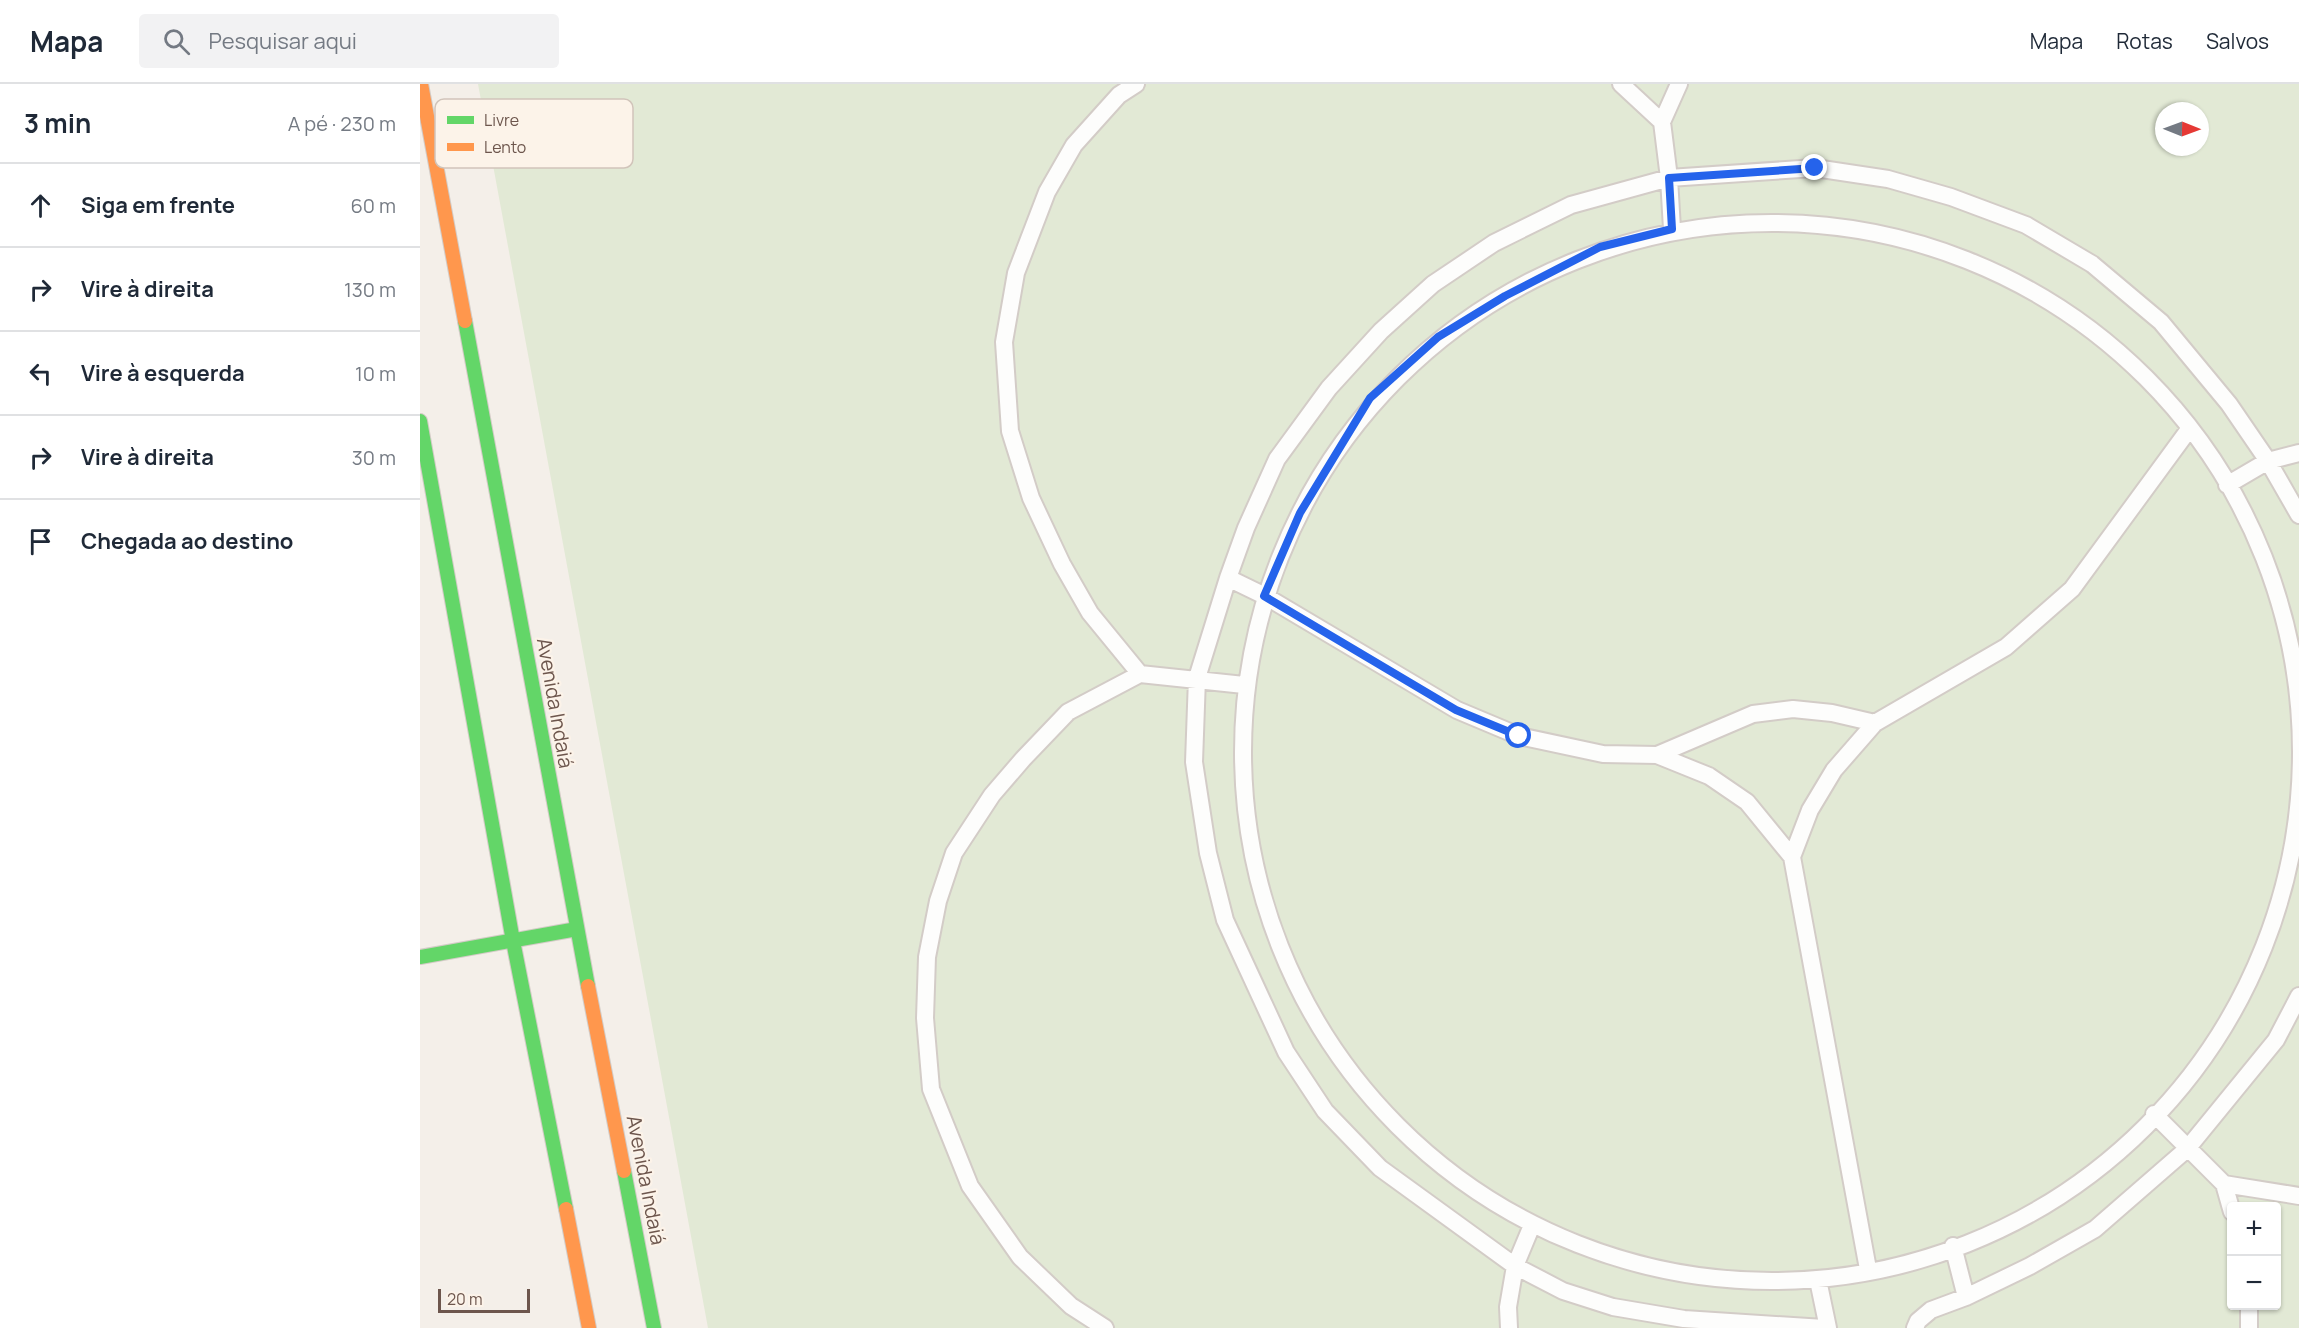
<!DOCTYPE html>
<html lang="pt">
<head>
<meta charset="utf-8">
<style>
  :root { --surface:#fff; --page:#f2f2f3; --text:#1f2937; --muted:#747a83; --line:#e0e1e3 }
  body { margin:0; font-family:Manrope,sans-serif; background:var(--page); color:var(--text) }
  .controls { position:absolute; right:18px; bottom:18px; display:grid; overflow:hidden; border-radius:6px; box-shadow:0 2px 4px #0004 }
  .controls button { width:54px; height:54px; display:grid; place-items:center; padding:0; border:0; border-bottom:2px solid var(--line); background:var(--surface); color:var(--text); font:30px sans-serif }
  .compass { position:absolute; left:1735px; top:18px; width:54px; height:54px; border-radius:50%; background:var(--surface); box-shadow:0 2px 4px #0004; rotate:91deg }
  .scale { position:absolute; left:18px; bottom:15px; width:92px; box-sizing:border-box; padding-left:6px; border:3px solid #6d564d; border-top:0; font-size:16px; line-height:21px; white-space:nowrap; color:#6d564d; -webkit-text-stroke:4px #fcf3e9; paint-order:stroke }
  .stop { position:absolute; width:18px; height:18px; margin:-14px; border:4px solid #2563eb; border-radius:50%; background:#fff }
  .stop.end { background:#2563eb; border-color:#fff; box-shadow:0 2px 6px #0008 }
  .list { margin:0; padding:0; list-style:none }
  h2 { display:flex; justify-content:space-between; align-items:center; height:78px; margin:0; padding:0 24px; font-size:26px }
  h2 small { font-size:20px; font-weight:400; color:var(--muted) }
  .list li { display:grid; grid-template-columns:39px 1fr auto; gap:18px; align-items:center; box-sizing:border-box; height:84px; padding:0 24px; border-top:2px solid var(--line) }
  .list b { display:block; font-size:22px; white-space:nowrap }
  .list em { font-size:20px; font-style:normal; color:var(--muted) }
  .icon { flex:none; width:33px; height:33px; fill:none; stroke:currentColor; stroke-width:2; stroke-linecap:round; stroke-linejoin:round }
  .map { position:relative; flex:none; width:1879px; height:1244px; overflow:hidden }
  header { display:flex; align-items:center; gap:36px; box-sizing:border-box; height:84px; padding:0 30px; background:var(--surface); border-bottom:2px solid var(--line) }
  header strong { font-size:28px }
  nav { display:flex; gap:33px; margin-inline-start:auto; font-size:21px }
  .search { width:420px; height:54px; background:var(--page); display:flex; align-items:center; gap:15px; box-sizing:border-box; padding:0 21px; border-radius:6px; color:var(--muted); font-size:22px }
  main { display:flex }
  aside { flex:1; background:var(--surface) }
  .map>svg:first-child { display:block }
</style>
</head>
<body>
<header>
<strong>Mapa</strong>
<div class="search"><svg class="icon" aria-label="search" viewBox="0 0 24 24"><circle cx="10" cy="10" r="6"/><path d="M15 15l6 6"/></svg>Pesquisar aqui</div>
<nav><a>Mapa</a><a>Rotas</a><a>Salvos</a></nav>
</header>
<main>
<aside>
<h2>3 min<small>A pé · 230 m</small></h2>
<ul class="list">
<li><svg class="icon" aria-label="ahead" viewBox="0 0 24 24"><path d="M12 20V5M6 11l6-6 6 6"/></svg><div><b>Siga em frente</b></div><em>60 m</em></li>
<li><svg class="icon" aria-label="right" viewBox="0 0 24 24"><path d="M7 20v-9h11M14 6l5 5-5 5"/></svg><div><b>Vire à direita</b></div><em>130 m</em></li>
<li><svg class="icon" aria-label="left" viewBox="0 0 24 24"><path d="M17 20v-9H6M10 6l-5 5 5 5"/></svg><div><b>Vire à esquerda</b></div><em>10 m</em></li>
<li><svg class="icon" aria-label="right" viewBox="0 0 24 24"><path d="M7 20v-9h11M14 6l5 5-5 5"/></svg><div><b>Vire à direita</b></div><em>30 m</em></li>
<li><svg class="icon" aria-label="arrive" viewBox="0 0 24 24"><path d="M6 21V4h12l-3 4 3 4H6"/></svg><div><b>Chegada ao destino</b></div></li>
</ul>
</aside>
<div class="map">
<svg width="1879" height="1244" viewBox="0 0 1879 1244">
  <rect width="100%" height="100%" fill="#f4efe9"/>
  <path fill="#e2e9d5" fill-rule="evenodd" d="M58 0H1879V1244H288ZM1744 27H1780V63H1744ZM1812 1122H1856V1222H1812Z"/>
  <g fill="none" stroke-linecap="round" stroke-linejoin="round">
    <g stroke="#d3ccc7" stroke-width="20">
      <path id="lane" d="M716 0 699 11 654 61 627 108 596 189 584 258 590 347 611 414 642 480 670 529 720 590
        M1201 0 1242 38
        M823 668a529 529 0 1 1 1058 0a529 529 0 1 1-1058 0Z
        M1252 145 1249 94 1242 38 1259 0
        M1807 401 1848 377 1879 369
        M808 494 845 512 1037 626 1099 652 1183 670 1237 671 1333 630 1373 625 1412 629 1455 639 1586 563 1652 505 1770 344
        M1237 671 1289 692 1327 718 1372 773
        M1734 1030 1804 1100 1879 1112
        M1804 1100 1812 1128
        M1533 1162 1546 1213
        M1448 1185 1372 773 1390 726 1414 686 1455 639
        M1398 1196 1408 1244
        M1829 1222V1244
        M685 1244 651 1222 600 1173 550 1102 511 1005 505 934 507 873 518 817 534 769 572 711 603 675 648 628 720 590 824 601
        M1089 1244 1088 1223 1095 1182 1110 1146
        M1404 1244 1264 1235 1193 1223 1143 1207 1095 1182 960 1084 905 1027 866 968 805 836 788 769 774 678 777 594 808 494 826 444 857 375 909 304 961 247 1013 200 1074 159 1151 121 1249 94 1395 84 1468 95 1531 113 1606 141 1672 180 1741 238 1809 320 1848 377 1879 431
        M1495 1244 1498 1237 1511 1226 1546 1213 1610 1182 1675 1145 1767 1065 1856 956 1879 912"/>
    </g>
    <g stroke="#d3cbc6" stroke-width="16">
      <path id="fast" d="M45 237 168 902
        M0 337 93 857 146 1125
        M0 873 157 845
        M204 1087 234 1244"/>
    </g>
    <g stroke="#d3cbc6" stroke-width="16">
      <path id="slow" d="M1 0 45 237
        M168 902 204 1087
        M146 1125 169 1244"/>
    </g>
    <use href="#lane" stroke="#fdfdfc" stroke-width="16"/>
    <use href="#fast" stroke="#63d668" stroke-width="14"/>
    <use href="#slow" stroke="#ff974d" stroke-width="14"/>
  </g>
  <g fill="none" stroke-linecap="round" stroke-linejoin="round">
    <path stroke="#2563eb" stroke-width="8" d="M1099 652 1036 626 844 512 880 429 950 314 1018 253 1085 212 1180 163 1252 145 1249 94 1395 84"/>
  </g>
  <g text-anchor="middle" stroke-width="4.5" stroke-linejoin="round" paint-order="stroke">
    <g font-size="20" fill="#6d564d" stroke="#fcf3e9">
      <text transform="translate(135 619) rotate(80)" y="7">Avenida Indaiá</text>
      <text transform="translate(226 1096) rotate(79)" y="7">Avenida Indaiá</text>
    </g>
  </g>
  <rect x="15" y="15" width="198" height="69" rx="9" fill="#fcf3e9" stroke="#d1c4ba" stroke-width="1.5"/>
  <rect x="27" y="32" width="27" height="8" fill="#63d668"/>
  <rect x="27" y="59" width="27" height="8" fill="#ff974d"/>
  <g font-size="16" fill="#6d564d">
    <text x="64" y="42">Livre</text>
    <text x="64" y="69">Lento</text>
  </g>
</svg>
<div class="controls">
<button>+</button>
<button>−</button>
</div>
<svg class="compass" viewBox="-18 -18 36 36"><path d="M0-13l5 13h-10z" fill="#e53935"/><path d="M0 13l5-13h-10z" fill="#747a83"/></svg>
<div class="scale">20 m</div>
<div class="stop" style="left:1099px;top:652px"></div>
<div class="stop end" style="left:1395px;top:84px"></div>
</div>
</main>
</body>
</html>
